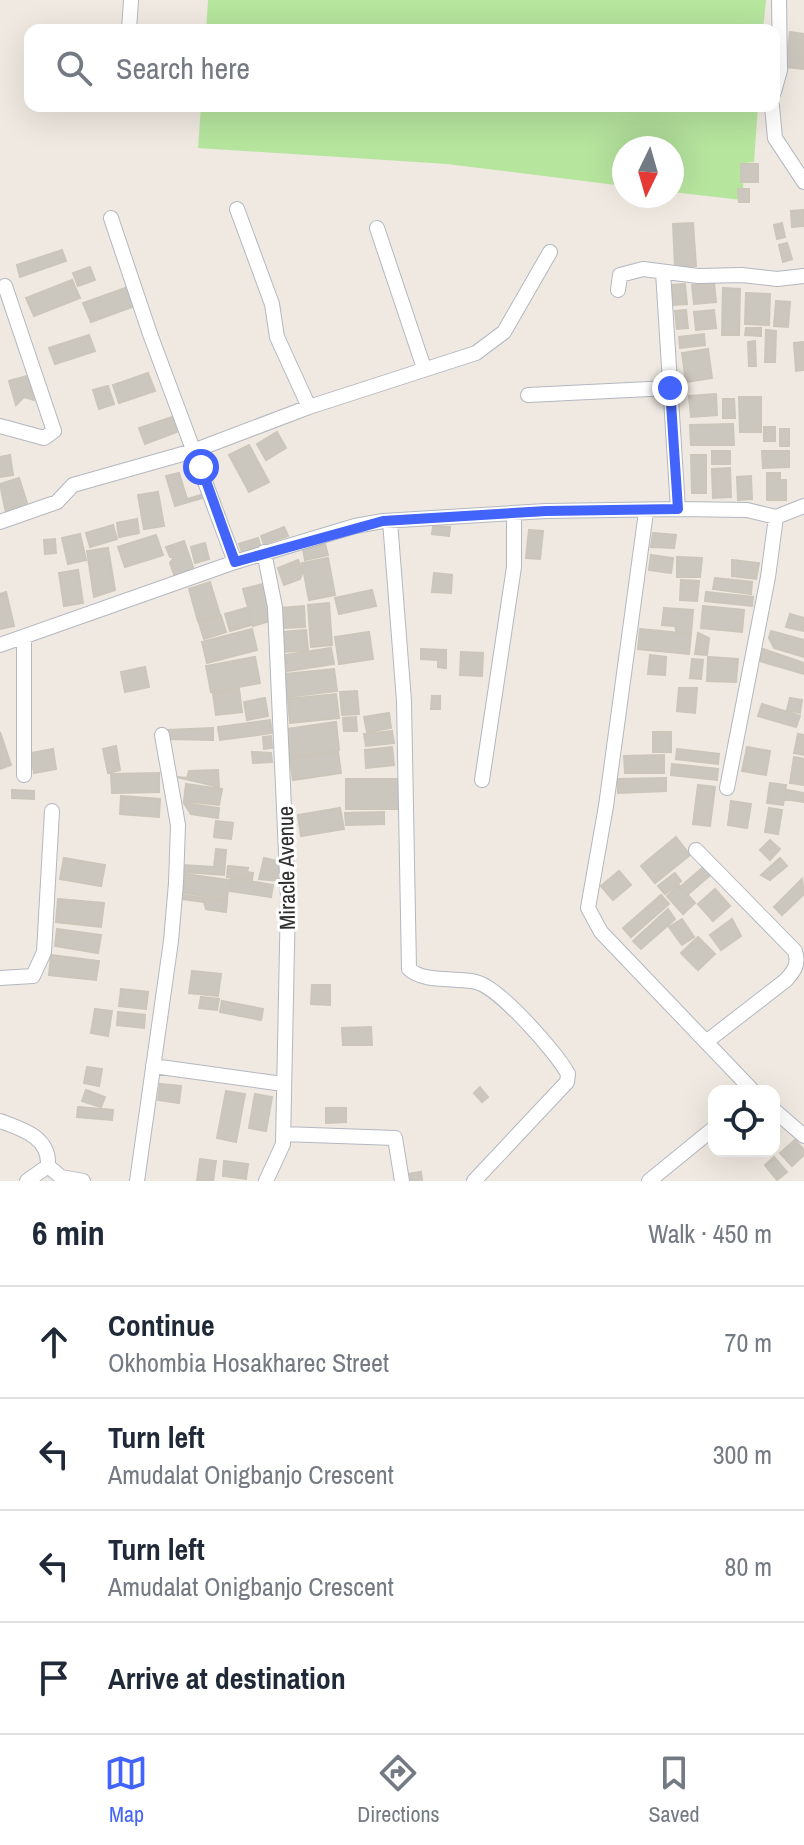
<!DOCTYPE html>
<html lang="en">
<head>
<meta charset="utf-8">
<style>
  :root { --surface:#fff; --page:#f6f6f7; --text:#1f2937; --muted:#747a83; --line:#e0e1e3; --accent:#4264fb }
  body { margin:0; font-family:"Archivo Narrow",sans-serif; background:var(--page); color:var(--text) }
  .controls { position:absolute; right:24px; bottom:24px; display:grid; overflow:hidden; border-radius:16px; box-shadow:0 8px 32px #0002 }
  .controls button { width:72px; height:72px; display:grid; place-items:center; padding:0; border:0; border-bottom:2px solid var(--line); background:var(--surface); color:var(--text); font:40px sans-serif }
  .compass { position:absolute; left:612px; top:136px; width:72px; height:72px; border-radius:50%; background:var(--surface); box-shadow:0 8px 32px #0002; rotate:185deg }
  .stop { position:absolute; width:24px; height:24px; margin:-18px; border:6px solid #4264fb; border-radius:50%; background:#fff }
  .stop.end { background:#4264fb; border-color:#fff; box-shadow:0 2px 8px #0008 }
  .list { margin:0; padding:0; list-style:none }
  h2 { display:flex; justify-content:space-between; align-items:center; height:104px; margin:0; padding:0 32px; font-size:34px }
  h2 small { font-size:26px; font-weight:400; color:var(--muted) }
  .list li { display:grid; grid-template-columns:52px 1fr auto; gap:24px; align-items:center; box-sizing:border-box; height:112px; padding:0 32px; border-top:2px solid var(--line) }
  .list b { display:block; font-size:30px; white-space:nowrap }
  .list p { margin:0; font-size:26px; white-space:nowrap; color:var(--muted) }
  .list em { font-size:26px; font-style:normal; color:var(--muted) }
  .icon { flex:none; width:44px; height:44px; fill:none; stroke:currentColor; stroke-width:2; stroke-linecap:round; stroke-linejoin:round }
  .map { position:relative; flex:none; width:804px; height:1181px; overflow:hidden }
  .search { position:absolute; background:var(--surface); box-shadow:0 8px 32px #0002; left:24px; right:24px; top:24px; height:88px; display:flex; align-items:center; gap:20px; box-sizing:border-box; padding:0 28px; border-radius:16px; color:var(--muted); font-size:30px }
  .sheet { height:552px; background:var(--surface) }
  nav { display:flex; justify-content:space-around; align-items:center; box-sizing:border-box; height:112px; border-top:2px solid var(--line); background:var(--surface); font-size:22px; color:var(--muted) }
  nav a { display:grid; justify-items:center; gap:4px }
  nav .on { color:var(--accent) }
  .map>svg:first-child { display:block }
</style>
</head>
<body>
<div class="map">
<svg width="804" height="1181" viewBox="0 0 804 1181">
  <rect width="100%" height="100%" fill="#efe9e1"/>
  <path fill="#b6e59e" d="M208 0H766L763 30H206Z
    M201 106H758L754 162 745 163 742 200 672 192V148H624V186L447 164 198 148Z"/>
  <path fill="#cbc7bf" stroke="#cbc5ba" stroke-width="2" d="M790 32 804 34V69L786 67Z
    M741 164H758V182H741Z
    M738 189H749V202H739Z
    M804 210V226L792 227 791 211Z
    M693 223 696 266 675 267 673 224Z
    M782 223 785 237 777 239 774 225Z
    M787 243 792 259 783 262 779 245Z
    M62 250 66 261 20 277 17 265Z
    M90 267 95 280 78 286 73 273Z
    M72 280 80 298 34 316 26 298Z
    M714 283 716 302 694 304 692 285Z
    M685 284 687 304 674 305 671 285Z
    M128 287 135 306 91 322 83 303Z
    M723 288 740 289 739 335H722Z
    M746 293 770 294 769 325 745 324Z
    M776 301 790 302 788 327 774 326Z
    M686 310 688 328 677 329 675 311Z
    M714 310 716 328 696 330 694 312Z
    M746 328H761V336L745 335Z
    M766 330 776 331 775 362H765Z
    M704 334 705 345 680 348 679 337Z
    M89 335 95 351 55 364 49 348Z
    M755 341 756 366H749L748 342Z
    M804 342V370L796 371 794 343Z
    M708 349 712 378 686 382 682 353Z
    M148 373 155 391 119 403 113 385Z
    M27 376 34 400 24 397 16 405 9 381Z
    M108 386 114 404 99 409 93 390Z
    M716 394 717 415 691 417 689 396Z
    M739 397H761V432H740Z
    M723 399H734L735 418H723Z
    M172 417 177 432 145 444 139 428Z
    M733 424 734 445H691L690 425Z
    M764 427H775V441H764Z
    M780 429H789V446H780Z
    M277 432 286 448 266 460 257 444Z
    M249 445 269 482 249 492 229 455Z
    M712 451H730V464H712Z
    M762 451H789V467L763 468Z
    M10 455 13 475 0 477V457Z
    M691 455H706V493H692Z
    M730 468 731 497 713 498 712 469Z
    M179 473 187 499 201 495 202 498 175 506 166 476Z
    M767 473H780V480H786V500H767Z
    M751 476 752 499 738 500 737 477Z
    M19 478 28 506 6 513 0 484Z
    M158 492 164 526 144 529 138 495Z
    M137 519 139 533 119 537 117 523Z
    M113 525 117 539 90 547 86 533Z
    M433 526 450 527 449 536 432 534Z
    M284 527 288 536 264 544 261 536Z
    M529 530 543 531 540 559 526 558Z
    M653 533 676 535 674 548 651 547Z
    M80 534 86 560 68 564 62 538Z
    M156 535 163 555 125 567 118 547Z
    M258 538 260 545 242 552 239 544Z
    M55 539 56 553 45 554 44 540Z
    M184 541 194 570 175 577 170 563 174 557H170L166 547Z
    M205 543 209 559 195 563 191 547Z
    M325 544 328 555 305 560 303 549Z
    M108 548 115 590 94 597 87 551Z
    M651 555 673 558 671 573 649 570Z
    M677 557 702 558 700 577H677Z
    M328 558 335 595 309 600 302 563Z
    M298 560 303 571 300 579 284 585 278 568Z
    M732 560 759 563 756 579 732 576Z
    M78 570 83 603 64 606 59 573Z
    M434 573 452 575 451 593 432 592Z
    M715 578 752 582 751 594 713 589Z
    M681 580 699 581 697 601 680 600Z
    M210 582 220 615 198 621 189 589Z
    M263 584 273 620 253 626 243 589Z
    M372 590 376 606 339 614 335 598Z
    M6 592 14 626 0 629V594Z
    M706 592 753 597 752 606 705 601Z
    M329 603 332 645 311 647 308 605Z
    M304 606 305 627 283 628 281 608Z
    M703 606 744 610 742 632 701 628Z
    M246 608 251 625 230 631 225 614Z
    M664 608 693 610 691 634 677 633 675 626 662 625Z
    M790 614 804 618V631L786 627Z
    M221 616 226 632 204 639 199 623Z
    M252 629 257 650 207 663 202 642Z
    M640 629 691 634 689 654 638 649Z
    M306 630 308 650 284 652 282 632Z
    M771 631 804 640V657L774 648 769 638Z
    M369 632 373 659 339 664 335 637Z
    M698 633 709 638 707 655 695 654Z
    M331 648 334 664 287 671 285 655Z
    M421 649 446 650V668L438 667V660L421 659Z
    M763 649 804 663V674L760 661Z
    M461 652 483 653 482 676 460 675Z
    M650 655 666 657 665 675 648 674Z
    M255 657 260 683 211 692 206 666Z
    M708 657 738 659 736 682 707 681Z
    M692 659 703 660 701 679 690 678Z
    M145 667 149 687 125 692 121 672Z
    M334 669 337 691 288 697 285 674Z
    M679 688H697L695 713 677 711Z
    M239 689 242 712 216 715 213 693Z
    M357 691 359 714 342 715 340 692Z
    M336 694 339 718 290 723 288 699Z
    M432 696H440V709H431Z
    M265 698 268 716 247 720 244 702Z
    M790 698 802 700 800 713 787 710Z
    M762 704 800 716 796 727 758 716Z
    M389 713 391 728 367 732 364 717Z
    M356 717 357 731H344L343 718Z
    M270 720 272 733 220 740 218 727Z
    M336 722 339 750 290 757 286 729Z
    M213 728V740L167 739V730Z
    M392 731 394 743 366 746 364 734Z
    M0 732 11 765 0 769Z
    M653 732H671V752H653Z
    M798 734 804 735V755L794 753Z
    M271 736 272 748 264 749 263 737Z
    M116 746 120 770 108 773 103 749Z
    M392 747 394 765 366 768 365 750Z
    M747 747 770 751 766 775 742 771Z
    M53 749 56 769 34 773 31 753Z
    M677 749 719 754 718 764 676 759Z
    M252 752 271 753 272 762 253 763Z
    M338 752 341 773 293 780 290 759Z
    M664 755V773H625L624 756Z
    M794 757 804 759V785L790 783Z
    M672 764 718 769 717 780 671 775Z
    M218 770 219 787 177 777 187 778 189 771Z
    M159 773V792L112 793 111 774Z
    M666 778V791L618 793V779Z
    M346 779H399L400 809H346Z
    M770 783 786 785 783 805 767 803Z
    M186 784 222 789 219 805 184 801Z
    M698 785 715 787 710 826 693 824Z
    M12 790 34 791V799L12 798Z
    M787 790 804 793V802L784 799Z
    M121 796 160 799 159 817 120 814Z
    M731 801 751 804 747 828 728 825Z
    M184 803 219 808 218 818 191 814Z
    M340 808 344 829 301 836 298 815Z
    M769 808 782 810 778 834 765 832Z
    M384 812V824L346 825 345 813Z
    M216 821 233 823 231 839 214 837Z
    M676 837 690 855 655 883 641 866Z
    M770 840 780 849 770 860 760 850Z
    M216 849 226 850 224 875 184 872V865L214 867Z
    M64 858 105 865 101 886 60 879Z
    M264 858 282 862 280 881 259 879Z
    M780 858 787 866 770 880 761 875Z
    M707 864 714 872 687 895 680 887Z
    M228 866 248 868 247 872 253 873 252 880 227 877Z
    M619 871 631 885 613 900 601 886Z
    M675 873 681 881 665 894 658 886Z
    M185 874 229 880 227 899 183 893Z
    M231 878 273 885 271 897 229 891Z
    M802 879 804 894 782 915 774 907Z
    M679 885 695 903 683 914 667 896Z
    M715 889 730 906 713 921 698 904Z
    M182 895 227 901 226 912 206 909 204 902 181 899Z
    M661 895 669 904 631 937 623 928Z
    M58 899 104 903 101 927 56 922Z
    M668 909 675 919 641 949 633 941Z
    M682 919 694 937 682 945 669 927Z
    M732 919 741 936 721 950 710 935Z
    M57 929 101 935 98 953 55 946Z
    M698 937 715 954 698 970 681 953Z
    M51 955 99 961 96 980 49 975Z
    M192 971 221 974 218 996 189 993Z
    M312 985H330V1005L311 1004Z
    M121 989 148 992 146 1009 119 1006Z
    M201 997 219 999 217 1010 199 1008Z
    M222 1001 263 1009 261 1020 220 1012Z
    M95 1009 112 1011 108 1036 91 1033Z
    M118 1012 145 1015 144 1028 117 1025Z
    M371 1027 372 1045H343L342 1028Z
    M87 1067 102 1069 99 1086 84 1083Z
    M160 1084 181 1086 179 1103 158 1100Z
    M480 1087 488 1097 482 1102 474 1093Z
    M86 1090 105 1097 101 1107 82 1101Z
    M226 1091 245 1094 236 1142 217 1138Z
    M255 1094 272 1097 266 1131 249 1128Z
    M78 1107 113 1110 112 1120 77 1117Z
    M326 1108H346V1122L326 1123Z
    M795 1140 804 1150V1155L792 1166 780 1153Z
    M774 1157 787 1172 777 1180 765 1165Z
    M200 1159 216 1161 213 1181H197Z
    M224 1161 248 1164 246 1179 223 1176Z
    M421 1172 422 1181H409L407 1174Z"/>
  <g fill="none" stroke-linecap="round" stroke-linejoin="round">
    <g stroke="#b4b7c1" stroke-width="16">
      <path id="minor" d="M129 30 131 0
        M774 92 780 70 779 0
        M772 106 775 138 804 182
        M237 209 272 304 277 337 309 407
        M111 218 150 334 235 562
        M377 228 424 368
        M618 290 620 275 643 269 698 276 742 275 777 279 804 276
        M528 395 670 388
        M0 426 44 438 54 431 5 286
        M678 509 747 510 776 517 768 577 727 788
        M646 512 606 806 588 908 601 932 753 1091
        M776 517 804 506
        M390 521 404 701 409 969C424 983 456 977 476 982 499 987 557 1053 568 1074L567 1082 474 1181
        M0 522 57 502 73 485 193 451 309 407 476 353 504 332 550 252
        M264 552 275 607 288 898 283 1144 266 1181
        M0 645 235 562 355 526 383 521 546 511 678 509 663 272
        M24 775V638
        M482 780 514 567V514
        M696 850 795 951C799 964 795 970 786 980L706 1042
        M0 978 33 976 44 952 52 811
        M153 1066 283 1084
        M774 1110 804 1136
        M0 1121C22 1129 50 1137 48 1166L27 1181
        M283 1134 395 1138 402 1181
        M48 1166 61 1177 83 1181
        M137 1181 171 941 176 883 178 825 162 735
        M649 1181 714 1128"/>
    </g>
    <use href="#minor" stroke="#fff" stroke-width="14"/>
  </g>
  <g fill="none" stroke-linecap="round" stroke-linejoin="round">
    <path stroke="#4264fb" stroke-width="10" d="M201 467 235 562 383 521 546 511 678 509 670 388"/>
  </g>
  <g text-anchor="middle" stroke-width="6" stroke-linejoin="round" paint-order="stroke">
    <g font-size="22" fill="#2e2e2e" stroke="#fff">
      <text transform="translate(286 868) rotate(-91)" y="8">Miracle Avenue</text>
    </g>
  </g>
</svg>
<div class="controls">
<button><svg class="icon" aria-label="locate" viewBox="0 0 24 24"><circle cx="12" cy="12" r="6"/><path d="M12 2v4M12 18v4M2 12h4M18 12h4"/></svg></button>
</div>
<svg class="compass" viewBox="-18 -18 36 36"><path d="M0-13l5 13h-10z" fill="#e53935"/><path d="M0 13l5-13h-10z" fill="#747a83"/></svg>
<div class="stop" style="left:201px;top:467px"></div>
<div class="stop end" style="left:670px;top:388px"></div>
<div class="search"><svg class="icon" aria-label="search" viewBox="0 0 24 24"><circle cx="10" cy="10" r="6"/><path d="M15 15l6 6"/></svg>Search here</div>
</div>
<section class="sheet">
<h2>6 min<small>Walk · 450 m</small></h2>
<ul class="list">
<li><svg class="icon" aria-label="ahead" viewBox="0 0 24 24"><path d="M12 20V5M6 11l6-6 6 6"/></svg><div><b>Continue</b><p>Okhombia Hosakharec Street</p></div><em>70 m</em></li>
<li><svg class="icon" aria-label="left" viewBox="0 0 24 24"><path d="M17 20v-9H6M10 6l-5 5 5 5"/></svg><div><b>Turn left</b><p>Amudalat Onigbanjo Crescent</p></div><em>300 m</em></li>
<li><svg class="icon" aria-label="left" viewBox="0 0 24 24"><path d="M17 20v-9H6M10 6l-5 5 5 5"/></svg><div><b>Turn left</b><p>Amudalat Onigbanjo Crescent</p></div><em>80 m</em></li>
<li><svg class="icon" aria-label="arrive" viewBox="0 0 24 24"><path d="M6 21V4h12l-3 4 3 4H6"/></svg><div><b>Arrive at destination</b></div></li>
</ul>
</section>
<nav>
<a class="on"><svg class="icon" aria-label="map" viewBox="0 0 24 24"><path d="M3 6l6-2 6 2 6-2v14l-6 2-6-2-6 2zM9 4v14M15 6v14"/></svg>Map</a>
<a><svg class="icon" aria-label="directions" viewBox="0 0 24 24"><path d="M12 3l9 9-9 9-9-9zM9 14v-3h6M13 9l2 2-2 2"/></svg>Directions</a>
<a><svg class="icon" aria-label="saved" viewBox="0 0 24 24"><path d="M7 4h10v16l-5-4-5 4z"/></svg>Saved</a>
</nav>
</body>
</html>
